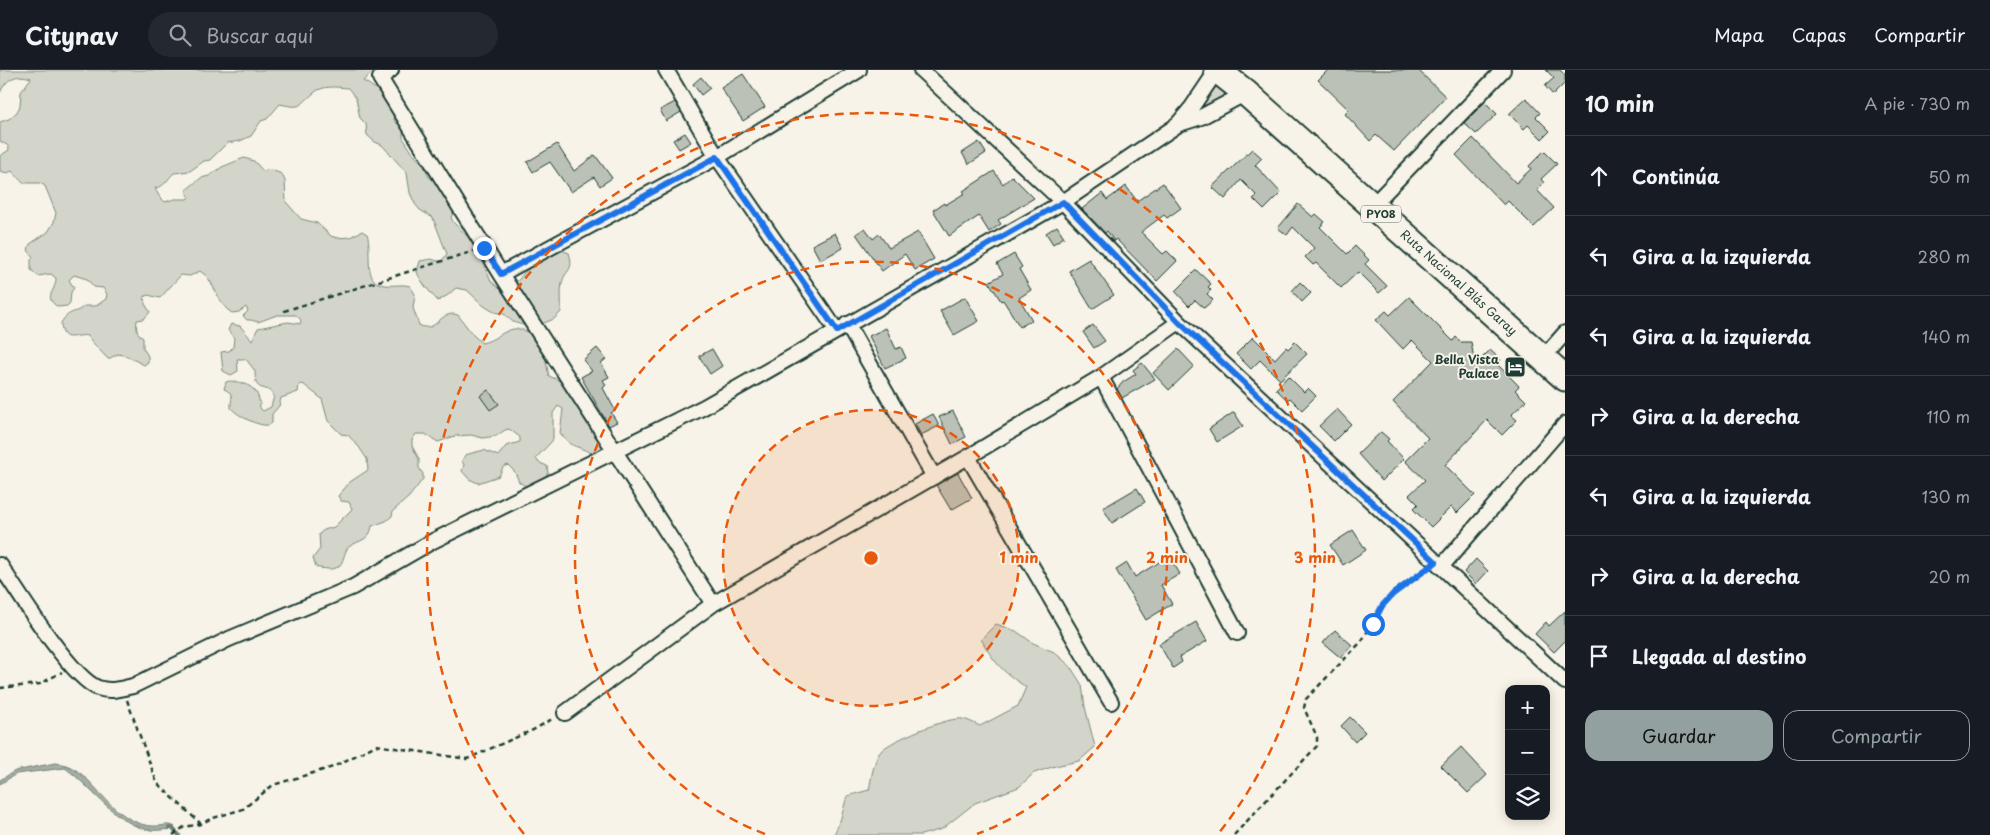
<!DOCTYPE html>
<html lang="es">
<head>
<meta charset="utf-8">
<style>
  :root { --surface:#171b24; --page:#242831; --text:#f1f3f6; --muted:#9ea1a6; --line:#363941; --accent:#92a19f }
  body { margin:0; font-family:"Playpen Sans",sans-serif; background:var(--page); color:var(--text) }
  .controls { position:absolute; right:15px; bottom:15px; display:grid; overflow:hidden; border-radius:10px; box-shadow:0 2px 12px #0003 }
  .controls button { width:45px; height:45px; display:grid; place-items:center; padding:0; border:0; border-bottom:1px solid var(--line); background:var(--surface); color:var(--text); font:25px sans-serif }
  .stop { position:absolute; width:15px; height:15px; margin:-11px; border:4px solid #1a73e8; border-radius:50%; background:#fff }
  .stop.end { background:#1a73e8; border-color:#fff; box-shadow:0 1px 5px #0008 }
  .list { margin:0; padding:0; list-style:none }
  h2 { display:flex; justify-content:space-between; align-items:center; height:65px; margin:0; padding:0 20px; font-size:21px }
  h2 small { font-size:16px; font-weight:400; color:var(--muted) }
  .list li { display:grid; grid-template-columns:32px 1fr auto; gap:15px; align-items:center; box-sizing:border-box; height:80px; padding:0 20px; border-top:1px solid var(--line) }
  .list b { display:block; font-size:19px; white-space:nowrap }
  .list em { font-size:16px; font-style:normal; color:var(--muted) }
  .actions { display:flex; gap:10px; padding:15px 20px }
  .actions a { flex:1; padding:11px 0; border:1px solid var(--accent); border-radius:15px; text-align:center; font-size:18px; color:var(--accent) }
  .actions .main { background:var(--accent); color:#111 }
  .icon { flex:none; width:28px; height:28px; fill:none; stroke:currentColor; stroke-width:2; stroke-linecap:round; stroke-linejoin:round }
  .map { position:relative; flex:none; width:1565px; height:765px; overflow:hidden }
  header { display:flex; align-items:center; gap:30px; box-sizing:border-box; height:70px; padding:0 25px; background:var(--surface); border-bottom:1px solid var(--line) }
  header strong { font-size:24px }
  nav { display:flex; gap:28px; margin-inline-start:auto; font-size:18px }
  .search { width:350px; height:45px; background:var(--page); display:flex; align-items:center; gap:12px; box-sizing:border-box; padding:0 18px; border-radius:28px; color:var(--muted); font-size:19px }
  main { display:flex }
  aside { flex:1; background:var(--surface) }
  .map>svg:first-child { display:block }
</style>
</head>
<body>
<header>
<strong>Citynav</strong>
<div class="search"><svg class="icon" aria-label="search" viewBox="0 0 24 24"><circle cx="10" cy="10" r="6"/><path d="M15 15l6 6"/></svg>Buscar aquí</div>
<nav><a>Mapa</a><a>Capas</a><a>Compartir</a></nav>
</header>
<main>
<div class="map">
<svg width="1565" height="765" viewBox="0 0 1565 765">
  <rect width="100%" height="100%" fill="#f7f3e8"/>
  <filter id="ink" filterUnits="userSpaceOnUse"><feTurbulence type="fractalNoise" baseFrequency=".02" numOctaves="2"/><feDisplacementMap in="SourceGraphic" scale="10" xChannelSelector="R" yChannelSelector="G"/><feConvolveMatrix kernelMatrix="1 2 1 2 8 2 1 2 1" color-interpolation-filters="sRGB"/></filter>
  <g filter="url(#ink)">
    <path fill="#d3d5ca" stroke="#79897f" d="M0 0H381L374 1 363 11C381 20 390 33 395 52L403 56V68L414 85 423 94 429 107 439 114 455 142 451 147 453 152 468 167 483 192 491 211 500 219 510 221 523 204 538 191 559 179 569 183C575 202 565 199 562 213 560 222 562 233 561 242L554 249 544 253 533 251 523 255 513 252 504 244 494 242 484 236 467 220 456 218 448 225 438 231C430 222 422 214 417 202L420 191 431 189 441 192 447 184 433 148 420 140 415 134 410 123 407 103 382 75 375 72 367 65 366 54 360 48 356 28 348 18C337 17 322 15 314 23 298 36 303 39 280 34L267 49 261 51 251 66 240 71 227 73 210 90 204 91 190 101 174 103C167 109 165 117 155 118L159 126 165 132 174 129H187L189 127 186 120 201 108 209 106 222 97 244 88 254 91 263 101 271 100 282 104 285 111 286 132 301 149 317 153 331 166 337 168 350 167 362 161 367 164C372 177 364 207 378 213 387 218 400 213 410 216L415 224 413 238 419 255C437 265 439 239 458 245L473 265 482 273C491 271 499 265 507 261 527 252 538 272 547 285L546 292 549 306 569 315 607 376 597 385 570 374 560 363 563 339 558 336 553 343V370L536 388 538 392 547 396 548 404 529 418 519 412 515 402 508 395 503 397 499 406 478 413 469 409 462 401 464 395 462 391 465 385 484 380 498 386 506 376 520 372V367L509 359 505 360 496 366 483 368 471 365 455 366 438 372 425 364H416L412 370V376L419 389V398L423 404V409L409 427 393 441 392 446 386 451 372 456C370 470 360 470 350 476 341 482 347 500 328 499 323 498 321 499 316 497L313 488 320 479 319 464 324 460 334 457 352 439 349 432 341 431 338 426 350 412 368 400 367 389 359 377 348 365 341 364 328 351 322 329 303 314 299 315 298 322 281 328 279 336 272 344V353L269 355C259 357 238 346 231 338 230 330 236 324 224 319L226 312C231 310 233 312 238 312 253 315 260 323 260 338L263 341 271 337 274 326C265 312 255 326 255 301L246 289H237L238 301 231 305 223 301 221 282 229 281 233 277 234 268 228 260 231 254 240 256 252 270 258 258 288 252 300 254 301 250 296 245H277L258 252 251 250H247L243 246 248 241 246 237 239 242 232 243C217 235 215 209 200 201L190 206 181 205 160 228 148 225 144 227 145 234 150 242 144 249 137 250C136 258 136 263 143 268V278L148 286V292L144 295 127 286 118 284 108 289 93 273 88 266C76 263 62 276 61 253 69 239 77 244 84 236H96L106 229 107 224 103 218 94 217 87 209 74 205 69 210 74 218 71 222 70 233 67 236 58 237C42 226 56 223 56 208L51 204 38 206 31 200V190L33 187 28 180 30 174 48 162 54 152 56 143 45 116 40 113H23L12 101 7 103 0 101V86L9 80C9 73 4 75 0 71V52L9 49 17 42 20 36 21 22 31 8C16 3 6 9 0 23Z
      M1217 16 1229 25 1200 39V37Z
      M996 554 1016 561 1033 573 1054 582 1070 596 1082 615 1085 637 1095 677 1079 691 1055 696 1034 703 1019 717 975 733 942 759 921 765H834L841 748 847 726 869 720C871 710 874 687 882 680 892 670 944 649 958 649 965 648 973 653 980 656L1018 636 1026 617C1004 603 994 593 981 569Z"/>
    <path fill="#a4ada3" stroke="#6f8077" d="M55 693C84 694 99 728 121 743 131 751 144 757 157 756 164 756 169 753 175 757 171 761 167 759 161 760 123 765 93 717 65 698L16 704 0 714V710L15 701Z"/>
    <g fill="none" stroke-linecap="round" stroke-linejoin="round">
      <path stroke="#6f8077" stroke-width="4" d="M169 758H172L179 765"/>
    </g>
    <path fill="#bbc1b6" stroke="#1f3d34" d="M1328 0H1418L1446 27 1394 81 1376 65 1370 71 1345 44 1349 40 1318 10Z
      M1546 0H1560L1565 5V13L1553 25 1545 16 1554 8Z
      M743 4 765 37 743 51 721 18Z
      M701 7 710 18 701 25 693 14Z
      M1526 28 1540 43 1536 47 1550 61 1542 69 1528 55 1524 59 1509 44Z
      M675 32 681 42 666 51 660 40Z
      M1485 32 1497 44 1476 64 1464 53Z
      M685 63 691 72 679 79 673 70Z
      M1473 68 1516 113 1531 99 1529 96 1544 81 1557 94 1541 109 1544 113 1537 120 1554 138 1534 157 1508 131 1504 135 1456 85Z
      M979 72 986 83 969 94 962 83Z
      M557 74 574 101 595 85 612 108 600 116 594 107 571 122 550 92 533 102 527 92Z
      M1252 79 1262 88 1255 95 1281 123 1264 140 1253 129 1257 126 1241 110 1225 129 1212 117Z
      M994 101 1003 114 1012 106 1034 128 998 150 1001 154 989 162 979 146 949 166 933 140 944 133 945 135 965 123 963 121Z
      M1163 113 1181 138 1167 148 1164 145 1141 162 1163 184 1167 181 1177 191 1157 211 1116 169 1114 171 1107 161 1105 163 1082 139 1102 123 1107 130 1126 116 1137 131Z
      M1298 134 1313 147 1316 144 1325 152 1320 157 1347 184 1355 176 1369 190 1365 194 1387 216 1379 223 1358 202 1341 218 1316 193 1313 195 1305 187 1314 178 1293 157 1287 165 1278 158Z
      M1057 156 1064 167 1053 174 1046 163Z
      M865 158 873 169 879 164 889 178 918 162 934 189 915 200 905 184 882 201 856 164Z
      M835 163 843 178 820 190 812 175Z
      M1014 184 1022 197 1019 199 1031 220 1019 228 1032 250 1020 257 1003 230 1001 231 989 212 1003 204 997 194Z
      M1089 189 1114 225 1092 239 1069 201Z
      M1196 200 1211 214 1208 217 1211 220 1207 224 1213 230 1204 238 1195 230 1189 236 1175 221Z
      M1300 212 1311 223 1302 232 1292 221Z
      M965 227 979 251 954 265 940 241Z
      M1409 227 1453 271 1456 267 1461 272H1471L1475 295 1490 280 1501 290 1497 294 1519 316 1515 320 1526 331 1511 345 1517 350 1502 365 1487 350 1445 395 1475 425 1457 443 1451 437 1431 457 1413 439 1418 434 1409 425 1425 410 1405 391 1428 368 1393 332 1433 291 1412 270 1403 279 1376 250 1386 241 1390 245Z
      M1093 255 1105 271 1094 278 1083 262Z
      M886 258 896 279 901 277 906 288 885 298 869 266Z
      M1253 267 1275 289 1286 277 1288 279 1295 272 1307 284 1280 310 1260 290 1251 299 1236 284Z
      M597 278 606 289 601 293 609 307 603 310 606 315 603 318 615 340 611 343 617 352 609 356 581 307 592 301 583 290Z
      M712 279 722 296 710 304 699 286Z
      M1178 279 1194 296 1169 320 1153 303Z
      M1142 293 1155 309 1122 328 1117 319 1123 312 1136 304 1133 300Z
      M1288 306 1304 322 1308 318 1316 326 1302 340 1290 328 1287 330 1276 319Z
      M488 320 499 334 490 340 480 326Z
      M1337 339 1351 354 1334 371 1319 356Z
      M953 341 966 367 952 374 939 347Z
      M1234 342 1243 356 1217 372 1209 359Z
      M933 344 939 356 921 365 915 354Z
      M1381 362 1389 369 1387 371 1404 389 1382 411 1358 384Z
      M958 403 972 428 951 440 936 415Z
      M1137 418 1145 432 1112 453 1103 438Z
      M1353 460 1366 480 1343 495 1330 475Z
      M1169 486 1180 504 1161 515 1172 534 1146 550 1116 500 1127 493 1135 507Z
      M1476 489 1488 501 1476 514 1464 502Z
      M1565 541V571L1554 582 1535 564 1546 552 1549 556Z
      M1196 552 1207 571 1180 587 1182 592 1173 598 1159 574Z
      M1335 560 1352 575 1341 588 1323 573Z
      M1350 647 1365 662 1355 672 1341 656Z
      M1461 677 1487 705 1468 723 1441 696Z"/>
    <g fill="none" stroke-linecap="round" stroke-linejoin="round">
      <g stroke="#1f3d34" stroke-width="18">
        <path id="street" d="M391 0 380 8 501 204 713 534
          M666 0 717 87 837 261
          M921 0 1063 132 1179 252 1565 612
          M1176 55 1201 47 1246 23
          M1372 136 1503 0
          M501 204 717 87 859 0
          M847 254 934 407
          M1543 288 1565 263
          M1101 307 1237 563
          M968 387 1111 632
          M0 495C18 522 71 608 98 618 110 622 121 619 133 616L229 569 353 517 433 471 704 337 1063 132 1176 56 1192 37 1217 0
          M1441 497 1565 354
          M565 643 713 534 968 387 1101 307 1179 252"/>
      </g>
      <g stroke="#1f3d34" stroke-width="29">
        <g id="highway">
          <path id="s1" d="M1217 0 1246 23 1565 308"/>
        </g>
      </g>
      <path stroke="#1f3d34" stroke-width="2.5" stroke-dasharray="5 4" stroke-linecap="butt" d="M284 241 474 181
        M0 618 40 614 62 602
        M127 630 157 713 201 754
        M173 765 184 757 201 754 210 749 243 739 273 715 333 697 376 675 467 689 533 660 554 648
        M1234 765 1317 676V667L1304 638 1306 629 1361 572 1383 536 1393 524 1426 500"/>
      <use href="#street" stroke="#f7f3e8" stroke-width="14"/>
      <use href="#highway" stroke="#f7f3e8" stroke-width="25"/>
    </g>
  </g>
  <g fill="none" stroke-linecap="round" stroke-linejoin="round" filter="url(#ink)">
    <path stroke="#1a73e8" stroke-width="6" d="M484 178 501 204 717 87 837 261 1063 132 1179 252 1436 492 1393 524 1382 536 1373 554"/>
  </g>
  <circle cx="871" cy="488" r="148" fill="#e8590c" fill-opacity=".12"/>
  <g fill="none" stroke="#e8590c" stroke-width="2.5" stroke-dasharray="9 6">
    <circle cx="871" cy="488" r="148"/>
    <path d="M765 764A296 296 0 1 1 977 764"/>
    <path d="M524 764A444 444 0 1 1 1218 764"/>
  </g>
  <defs>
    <g id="hotel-square" transform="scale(1.125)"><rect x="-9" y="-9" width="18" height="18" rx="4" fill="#1f3d34" stroke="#f7f3e8"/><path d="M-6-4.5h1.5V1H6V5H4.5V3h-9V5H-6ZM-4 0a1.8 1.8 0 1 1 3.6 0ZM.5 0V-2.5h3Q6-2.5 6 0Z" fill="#fff"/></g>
  </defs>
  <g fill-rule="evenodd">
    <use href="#hotel-square" x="1515" y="297"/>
  </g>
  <g text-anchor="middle" stroke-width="4" stroke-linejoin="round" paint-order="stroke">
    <rect fill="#f7f3e8" stroke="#60746a" stroke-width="1" x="1361" y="135.5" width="40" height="17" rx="4"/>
    <g font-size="11" font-weight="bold" fill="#1f3d34">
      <text x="1381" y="148">PY08</text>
    </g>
    <g font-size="12" fill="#1f3d34" stroke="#f7f3e8">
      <text dy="4" stroke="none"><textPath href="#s1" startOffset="322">Ruta Nacional Blás Garay</textPath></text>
    </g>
    <g font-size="12" font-weight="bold" fill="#1f3d34" stroke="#f7f3e8" text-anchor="end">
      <text x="1499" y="294">Bella Vista<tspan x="1499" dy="14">Palace</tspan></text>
    </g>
  </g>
  <circle cx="871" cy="488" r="8" fill="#e8590c" stroke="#f7f3e8" stroke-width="2.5"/>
  <g font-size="15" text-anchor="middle" font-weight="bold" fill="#e8590c" stroke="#f7f3e8" stroke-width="4" stroke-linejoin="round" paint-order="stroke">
    <text x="1019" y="493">1 min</text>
    <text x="1167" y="493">2 min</text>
    <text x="1315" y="493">3 min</text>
  </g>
</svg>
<div class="controls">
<button>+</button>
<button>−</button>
<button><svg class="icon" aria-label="layers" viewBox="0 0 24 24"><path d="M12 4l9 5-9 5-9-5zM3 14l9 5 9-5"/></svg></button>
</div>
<div class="stop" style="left:1373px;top:554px"></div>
<div class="stop end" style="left:484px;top:178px"></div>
</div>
<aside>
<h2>10 min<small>A pie · 730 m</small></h2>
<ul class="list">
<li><svg class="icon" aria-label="ahead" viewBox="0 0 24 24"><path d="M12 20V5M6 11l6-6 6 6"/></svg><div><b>Continúa</b></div><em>50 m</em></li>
<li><svg class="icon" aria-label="left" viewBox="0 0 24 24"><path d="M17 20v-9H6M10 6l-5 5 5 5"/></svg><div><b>Gira a la izquierda</b></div><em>280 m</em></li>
<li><svg class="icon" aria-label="left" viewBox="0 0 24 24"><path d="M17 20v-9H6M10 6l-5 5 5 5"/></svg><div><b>Gira a la izquierda</b></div><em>140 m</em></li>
<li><svg class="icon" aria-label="right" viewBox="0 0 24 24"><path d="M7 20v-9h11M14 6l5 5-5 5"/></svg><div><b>Gira a la derecha</b></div><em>110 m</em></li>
<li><svg class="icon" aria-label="left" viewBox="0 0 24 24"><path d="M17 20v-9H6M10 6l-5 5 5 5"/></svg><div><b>Gira a la izquierda</b></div><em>130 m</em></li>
<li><svg class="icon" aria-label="right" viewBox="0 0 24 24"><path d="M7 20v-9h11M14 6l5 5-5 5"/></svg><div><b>Gira a la derecha</b></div><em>20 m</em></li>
<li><svg class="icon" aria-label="arrive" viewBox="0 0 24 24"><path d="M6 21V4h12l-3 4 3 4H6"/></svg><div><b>Llegada al destino</b></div></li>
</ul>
<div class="actions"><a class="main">Guardar</a><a>Compartir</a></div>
</aside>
</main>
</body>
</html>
